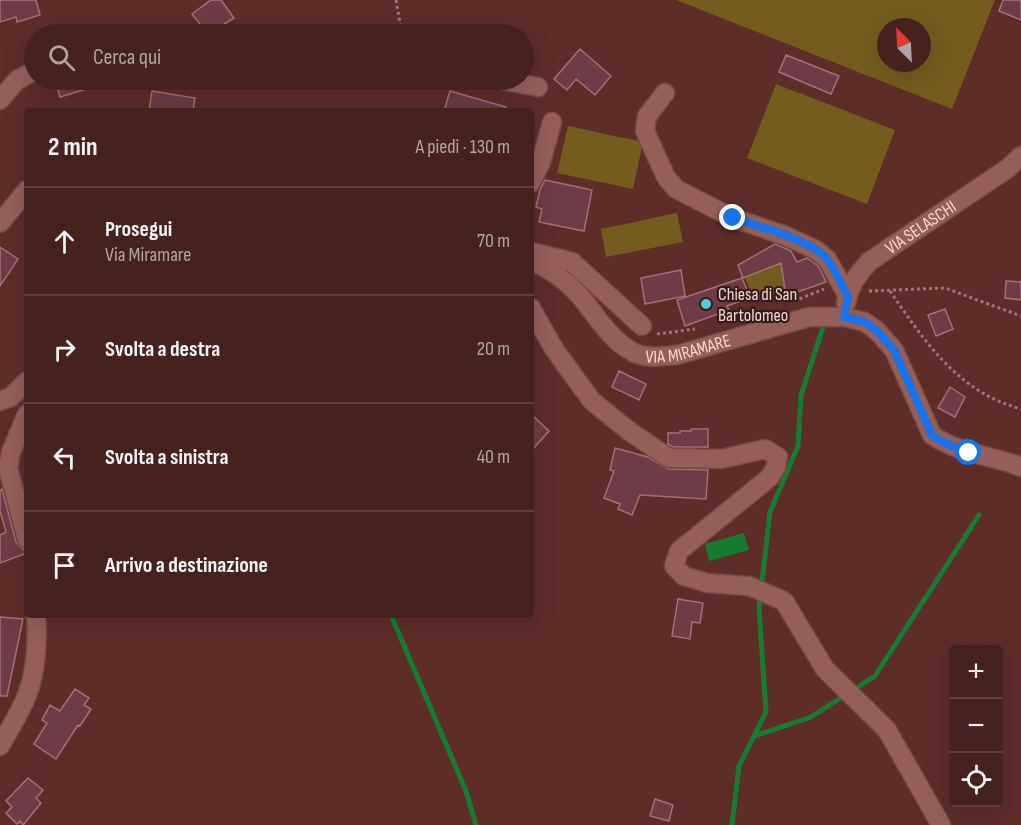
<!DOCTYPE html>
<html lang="it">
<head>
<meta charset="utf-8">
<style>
  :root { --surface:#46221e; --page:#502f2b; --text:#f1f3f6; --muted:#b0a4a4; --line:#5e3f3c }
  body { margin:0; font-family:"Sofia Sans Condensed",sans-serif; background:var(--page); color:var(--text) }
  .controls { position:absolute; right:18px; bottom:18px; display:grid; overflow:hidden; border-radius:6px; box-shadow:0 6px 24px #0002 }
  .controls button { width:54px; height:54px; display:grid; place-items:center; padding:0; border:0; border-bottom:2px solid var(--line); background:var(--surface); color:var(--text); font:30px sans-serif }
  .compass { position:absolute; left:877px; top:18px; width:54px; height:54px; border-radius:50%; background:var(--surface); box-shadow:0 6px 24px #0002; rotate:336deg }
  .stop { position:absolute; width:18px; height:18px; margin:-14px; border:4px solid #1a73e8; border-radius:50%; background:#fff }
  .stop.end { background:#1a73e8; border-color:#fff; box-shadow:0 2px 6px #0008 }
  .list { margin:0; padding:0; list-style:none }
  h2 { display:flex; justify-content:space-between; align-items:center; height:78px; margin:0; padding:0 24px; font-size:26px }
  h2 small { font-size:20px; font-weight:400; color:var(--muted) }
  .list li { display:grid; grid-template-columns:39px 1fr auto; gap:18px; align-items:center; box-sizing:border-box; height:108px; padding:0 24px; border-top:2px solid var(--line) }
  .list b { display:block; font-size:22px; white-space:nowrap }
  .list p { margin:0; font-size:20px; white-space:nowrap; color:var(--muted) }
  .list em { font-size:20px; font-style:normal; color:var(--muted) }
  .icon { flex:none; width:33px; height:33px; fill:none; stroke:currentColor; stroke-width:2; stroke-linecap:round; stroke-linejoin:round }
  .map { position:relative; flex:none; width:1021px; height:825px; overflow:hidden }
  .search { position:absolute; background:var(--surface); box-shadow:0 6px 24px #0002; left:24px; top:24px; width:510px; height:66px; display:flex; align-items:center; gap:15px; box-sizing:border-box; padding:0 21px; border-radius:33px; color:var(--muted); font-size:22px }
  .panel { position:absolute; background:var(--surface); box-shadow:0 6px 24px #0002; left:24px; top:108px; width:510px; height:510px; border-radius:6px }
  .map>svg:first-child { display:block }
</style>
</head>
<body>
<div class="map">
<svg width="1021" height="825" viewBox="0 0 1021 825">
  <rect width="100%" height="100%" fill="#5e2d28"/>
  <path fill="#735c1e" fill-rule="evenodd" d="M676 0H995L952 109ZM886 27H922V63H886Z
    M776 84 895 130 867 204 747 158Z
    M568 126 643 142 633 189 557 173Z
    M677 213 683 242 606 257 601 229Z
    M790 253 802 283 754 302 743 272Z"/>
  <path fill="#187b32" d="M744 533 749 550 709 561 705 544Z"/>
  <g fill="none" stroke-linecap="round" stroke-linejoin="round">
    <path stroke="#187b32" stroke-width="5" d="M391 615 466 791 476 825
      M754 736 811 717 875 676 979 515
      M732 825 739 766 766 712 759 608 770 512 798 446 801 395 824 324"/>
  </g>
  <path fill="#6e3c46" stroke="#a56e78" stroke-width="1.5" d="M0 0H36L40 15 17 22 16 17 0 22Z
    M211 0H221L234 18 208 34 192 14Z
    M1003 0H1021V20L999 11Z
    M580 49 611 76 595 95 576 79 567 90 554 79Z
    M786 55 839 76 831 94 779 72Z
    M55 80H105L106 83 60 97Z
    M152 91 195 98 193 111H149Z
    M450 91 506 107 505 111H444Z
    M545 180 592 190 584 231 539 222 542 209 536 207 540 190Z
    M775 244 791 251 797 262 807 258 810 260 818 266 826 282 786 296 781 263 743 278 738 265Z
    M0 247 18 259 0 286Z
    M681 270 685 296 645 304 641 278Z
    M742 278 748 293 744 300 727 306 729 310 685 326 677 300Z
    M1006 281 1021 282V300L1005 298Z
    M945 309 953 329 936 336 928 315Z
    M619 371 646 384 639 400 612 387Z
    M950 387 965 397 955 417 938 408Z
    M531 414 549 431 531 451Z
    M691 429H708V447H673L668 444V433H680V431H691Z
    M615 448 648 457 668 469 708 470 706 499 640 495 632 515 618 509 620 504 604 498 614 471 610 470Z
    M2 489 16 542 27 553 0 563V535L6 532 0 511V490Z
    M678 599 703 603 700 623 692 622 690 639 672 636Z
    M0 617 23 619 7 696H0Z
    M75 689 89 698 84 705 91 709 80 726 78 725 56 759 34 744 47 723 42 720 50 705 60 711Z
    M28 778 43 790 36 798 41 803 23 825 20 821 17 824 6 813 12 807 6 801Z
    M655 799 673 805 669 821 650 816Z"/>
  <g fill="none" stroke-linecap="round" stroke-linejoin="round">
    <g stroke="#734a45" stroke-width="21">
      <g id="minor">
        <path d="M502 80 538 87"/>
        <path d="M665 93 647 116 645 131 666 177 676 189 733 218 786 236 816 250 827 259 848 296"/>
        <path d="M0 100 17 80 34 71"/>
        <path d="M531 183 541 162 552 122"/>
        <path d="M0 223 27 190"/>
        <path d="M532 252 572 262 642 326"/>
        <path id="s1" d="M531 261C551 269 566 280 580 296 597 316 610 341 635 353 647 359 664 356 677 355L809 317H844L865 322 877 331 894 350 932 435C959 454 991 455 1021 467"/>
        <path id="s2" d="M846 303C850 285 857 274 870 261L1007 169 1021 156"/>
        <path d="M531 308 554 349 592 401 629 431 669 458 721 459 765 449 778 457 776 467 769 478 679 551 674 566 684 576 707 583 749 586 784 601 825 669 887 730 941 825"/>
        <path d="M0 401 11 397 27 381"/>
        <path d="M27 414 11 452 8 468 27 539"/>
        <path d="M0 746C9 730 20 713 27 695 36 672 38 640 36 615"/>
      </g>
    </g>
    <path stroke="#a07671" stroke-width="3" stroke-dasharray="3 3" stroke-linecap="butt" d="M396 0 402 34
      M869 291 945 288 1021 316
      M890 291C925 342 958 392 1021 409
      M794 301 824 289
      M657 334 695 329"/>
    <use href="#minor" stroke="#955f58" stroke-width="18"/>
  </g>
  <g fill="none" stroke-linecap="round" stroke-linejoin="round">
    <path stroke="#1a73e8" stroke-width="8" d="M733 218C758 226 811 240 827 259 835 270 841 284 848 296L844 317 865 322 877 331 894 350 932 435 943 442 969 453"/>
  </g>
  <circle fill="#53cbdb" stroke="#341d1a" stroke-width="2" cx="706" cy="304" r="6"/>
  <g text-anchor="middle" stroke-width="4.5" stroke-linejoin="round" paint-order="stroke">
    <g font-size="18" fill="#f5d6d1" stroke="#341d1a">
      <text dy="6" stroke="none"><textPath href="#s2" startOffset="110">VIA SELASCHI</textPath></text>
      <text dy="6" stroke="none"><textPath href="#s1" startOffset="195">VIA MIRAMARE</textPath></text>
    </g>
    <g font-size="18" fill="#f5d6d1" stroke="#341d1a" text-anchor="start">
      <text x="718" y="300">Chiesa di San<tspan x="718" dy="21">Bartolomeo</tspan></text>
    </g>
  </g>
</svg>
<div class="controls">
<button>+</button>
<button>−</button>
<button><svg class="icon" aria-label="locate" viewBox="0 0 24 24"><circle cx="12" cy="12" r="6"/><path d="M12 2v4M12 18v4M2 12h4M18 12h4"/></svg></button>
</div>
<svg class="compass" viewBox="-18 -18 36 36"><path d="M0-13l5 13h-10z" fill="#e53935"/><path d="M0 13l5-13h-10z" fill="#b0a4a4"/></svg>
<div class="stop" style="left:969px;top:453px"></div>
<div class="stop end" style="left:733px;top:218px"></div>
<div class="search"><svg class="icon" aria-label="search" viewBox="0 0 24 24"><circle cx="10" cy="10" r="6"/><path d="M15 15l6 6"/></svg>Cerca qui</div>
<section class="panel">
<h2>2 min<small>A piedi · 130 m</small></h2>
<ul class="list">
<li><svg class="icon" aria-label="ahead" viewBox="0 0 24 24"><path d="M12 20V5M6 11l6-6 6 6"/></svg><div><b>Prosegui</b><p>Via Miramare</p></div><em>70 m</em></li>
<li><svg class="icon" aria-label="right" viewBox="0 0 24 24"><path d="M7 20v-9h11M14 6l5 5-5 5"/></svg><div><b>Svolta a destra</b></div><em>20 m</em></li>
<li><svg class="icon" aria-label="left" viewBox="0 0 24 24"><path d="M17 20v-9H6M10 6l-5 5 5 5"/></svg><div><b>Svolta a sinistra</b></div><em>40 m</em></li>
<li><svg class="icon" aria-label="arrive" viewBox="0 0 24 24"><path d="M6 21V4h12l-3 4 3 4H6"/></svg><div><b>Arrivo a destinazione</b></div></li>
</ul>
</section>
</div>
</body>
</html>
